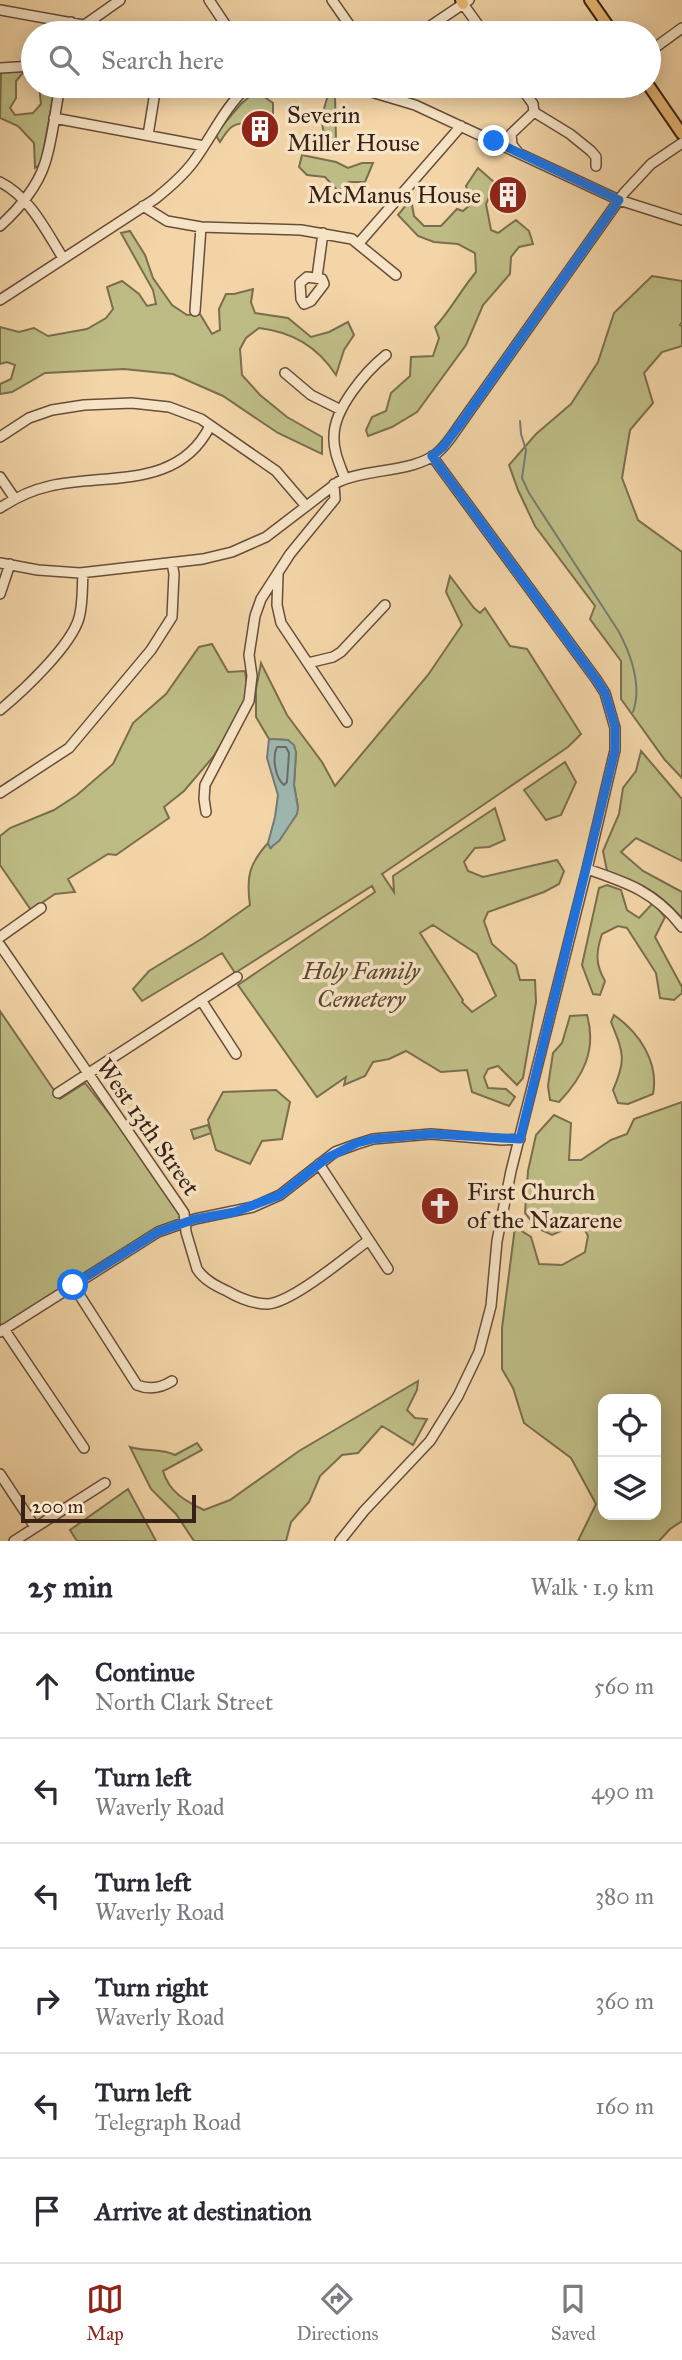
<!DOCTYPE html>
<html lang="en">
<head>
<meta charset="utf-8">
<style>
  :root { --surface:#fff; --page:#f2f2f3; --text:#2b2b33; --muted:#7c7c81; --line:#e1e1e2; --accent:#8f2418 }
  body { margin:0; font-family:"IM FELL Great Primer",serif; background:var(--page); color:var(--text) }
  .controls { position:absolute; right:21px; bottom:21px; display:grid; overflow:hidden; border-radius:14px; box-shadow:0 4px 18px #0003 }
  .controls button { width:63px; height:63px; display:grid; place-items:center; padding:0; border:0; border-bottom:2px solid var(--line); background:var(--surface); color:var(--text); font:35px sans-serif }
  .scale { position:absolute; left:21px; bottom:18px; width:175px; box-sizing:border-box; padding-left:7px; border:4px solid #382117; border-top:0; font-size:19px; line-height:24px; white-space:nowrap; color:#382117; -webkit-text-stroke:5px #f7e4c6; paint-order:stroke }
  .stop { position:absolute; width:21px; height:21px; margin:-16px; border:5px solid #1a73e8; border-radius:50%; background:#fff }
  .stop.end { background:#1a73e8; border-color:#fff; box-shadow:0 2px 7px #0008 }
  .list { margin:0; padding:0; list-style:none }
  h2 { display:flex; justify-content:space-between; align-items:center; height:91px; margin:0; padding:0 28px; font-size:30px }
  h2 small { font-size:23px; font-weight:400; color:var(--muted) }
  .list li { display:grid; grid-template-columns:46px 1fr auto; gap:21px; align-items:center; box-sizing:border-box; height:105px; padding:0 28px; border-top:2px solid var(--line) }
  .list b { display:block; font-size:26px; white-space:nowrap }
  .list p { margin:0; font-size:23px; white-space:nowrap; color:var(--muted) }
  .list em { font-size:23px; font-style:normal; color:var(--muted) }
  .icon { flex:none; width:38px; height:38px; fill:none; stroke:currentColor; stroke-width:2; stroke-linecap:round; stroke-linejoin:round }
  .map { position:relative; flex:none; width:682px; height:1541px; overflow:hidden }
  .search { position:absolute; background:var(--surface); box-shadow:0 4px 18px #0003; left:21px; right:21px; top:21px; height:77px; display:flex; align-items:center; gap:18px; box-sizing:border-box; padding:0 24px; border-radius:38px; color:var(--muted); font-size:26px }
  .sheet { height:721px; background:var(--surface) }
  nav { display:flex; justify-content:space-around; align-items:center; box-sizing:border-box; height:98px; border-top:2px solid var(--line); background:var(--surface); font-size:19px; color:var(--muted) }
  nav a { display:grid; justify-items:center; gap:4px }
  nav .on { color:var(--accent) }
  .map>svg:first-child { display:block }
</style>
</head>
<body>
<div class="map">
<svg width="682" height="1541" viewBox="0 0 682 1541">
  <rect width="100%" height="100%" fill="#f3d5a7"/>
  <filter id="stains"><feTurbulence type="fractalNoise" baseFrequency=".00286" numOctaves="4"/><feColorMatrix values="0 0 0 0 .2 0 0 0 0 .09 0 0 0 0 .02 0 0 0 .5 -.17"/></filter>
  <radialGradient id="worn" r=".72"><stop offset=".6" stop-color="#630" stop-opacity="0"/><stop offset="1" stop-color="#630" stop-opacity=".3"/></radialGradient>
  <path fill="#bebc85" stroke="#7b6e4e" stroke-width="2" fill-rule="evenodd" d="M27 68 16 81V98L10 108 15 115 33 113 41 104 39 86H55L41 164 35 168 34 143 18 126 0 118 1 73Z
    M256 91 273 103V114L269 121 258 117 249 124C233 121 228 129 220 142L215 134 241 104Z
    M329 93 335 95 336 140 327 142C319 124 322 112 329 93Z
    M302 155 336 162 348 168 362 163H373L365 182H349L338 191 325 177 307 175 299 167Z
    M478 168 495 183 486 204 491 230 498 233 516 220 529 231 533 244 519 247 511 257 510 274 483 305 466 345 417 412 392 427 368 436 366 430 372 417 386 411 391 393 410 376 411 357 433 356 439 338 435 327C450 311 461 290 476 272L475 253 458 244 434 242 418 236 398 215 411 199 414 216 424 226H441L457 209 463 211 471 204 466 186Z
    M130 231 145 255 153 278 172 305 187 315 200 314 212 334 220 330 219 309 226 294H234L253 289 251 302 255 313 288 318 311 337 329 332 348 322 354 335 344 350 336 375C317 346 292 332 259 328L246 338 240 349 242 375 260 395 287 417 322 437V454L278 433 223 396 173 374 124 369 45 373 12 392 0 394V384L11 379 15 365 7 362 0 364V327L19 332 34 328 48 336 87 329 106 318 113 309 107 287 122 281 139 294 147 306 156 304 153 290 121 233Z
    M652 276 682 281V322L680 325 682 326V346L662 352 644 373 653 403 630 430 622 478 638 520 682 552V778L665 760 621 699V661L590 619 595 606 535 526 518 490 509 465 536 434 571 404 598 362 614 313Z
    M450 576 474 608 480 613 485 608 510 646 527 649 581 734 568 747 382 874 394 892 393 876 495 808 505 840 489 847 475 848 464 862 468 871 483 877 557 860 564 871 559 884 544 892 488 912 484 921 492 944 516 965 520 980H535L536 1002 523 1078 517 1085 498 1066 488 1069 484 1077 488 1088 506 1089 515 1097 509 1106 472 1092 467 1070 441 1072 406 1051 389 1059 373 1062 365 1076 344 1085 346 1077 317 1097 238 985 375 892 372 886 235 973 222 953 142 1001 133 989 149 971 203 938 250 905C246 877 249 864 268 843L271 848 298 808 294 785 296 752 288 740 269 739 256 717V689L261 663 287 715 322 762 335 786 428 675 462 625 446 592ZM433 925 477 954 496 996 472 1012 462 1002 463 1000 420 933Z
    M212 644 228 672 245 671 248 691 241 712 213 757 184 791 164 807 169 818 116 855 108 854 68 879 75 892 55 894 31 910 0 865V836L10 828 54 810 77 795 113 764 133 723 166 694 199 647Z
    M641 751 682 799V861L636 838 621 852 643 871 682 892V918C658 892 640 882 607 871L603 851 619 814 623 788 636 771Z
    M565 762 576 782 561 815 546 820 524 790Z
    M607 885 621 890 627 910 639 918 653 903 665 917 655 937 682 987V993L674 1000 660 998 656 973 627 928 618 926 602 934C596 952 595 964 605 981L600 995 593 994 582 965 599 888Z
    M0 1011 60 1099 85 1083 169 1189 185 1222 175 1225 0 1332Z
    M587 1015C597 1050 583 1077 559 1102L550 1100 548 1086 553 1053 562 1043 570 1016Z
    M614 1015C640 1033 659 1063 653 1094L628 1104 618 1103 613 1090C627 1059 623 1052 611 1022Z
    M276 1090 290 1102 282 1139 262 1141 250 1164 216 1150 211 1133 194 1139 191 1130 208 1125 211 1132 208 1120 223 1092Z
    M682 1102V1521L670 1529 659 1541H578L596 1504 571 1458 524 1423 513 1388 502 1369V1328L515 1227 531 1237 539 1264 562 1265 585 1252 588 1236 581 1222 552 1235 537 1228 525 1213 528 1171 536 1135 554 1115 571 1123 569 1160H581L611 1140 627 1134 634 1119ZM603 1399H656V1515H603Z
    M418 1381 417 1390 407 1410 415 1418 427 1419 413 1445 382 1426 358 1453 342 1455 320 1476 309 1502 291 1522 286 1541H194L176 1514 151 1489 130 1447C145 1452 161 1448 175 1455L197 1443 202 1450 163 1471C169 1492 185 1501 204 1510L230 1500 299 1451Z
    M128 1489 156 1541H77L70 1530Z"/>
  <path fill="#9db7b0" stroke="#757b73" stroke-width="2" d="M269 739 288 740 294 745 296 752 294 785 298 808 297 814 279 841 270 848 268 843 275 817 278 795 267 758Z"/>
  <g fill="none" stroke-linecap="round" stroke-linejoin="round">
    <path stroke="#6a6c64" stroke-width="2" d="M277 747H286L289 753 287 782 284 785C275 778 272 757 277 747Z"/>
    <path stroke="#757b73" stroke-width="2" d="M520 421 521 434 526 450 522 478 529 493 619 632C631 655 642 686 633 712"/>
    <g stroke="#674e3b" stroke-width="12">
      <path id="minor" d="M209 0 231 33
        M332 0 355 33
        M463 4 484 33
        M0 10 128 33
        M86 24 120 0
        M69 33 71 22
        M420 33 469 0
        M649 52 682 28
        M0 68 33 66
        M351 86 415 105 619 200 682 220
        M520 86 533 104 534 112
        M590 91 598 86
        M534 112 570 134 591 151 596 157V166
        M54 118 204 146
        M148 135 156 86
        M517 151 512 145 511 134 534 112
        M0 182C30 197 46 231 63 258
        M143 206 167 221 201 227 301 230 352 239 396 275
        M0 226C18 210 38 186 45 163 53 138 55 111 60 86
        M359 243 461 126
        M307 277 322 279 324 284 311 301 304 304 301 299 300 283Z
        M317 277 323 233
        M0 300 155 199C170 187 183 176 194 161 213 135 224 108 248 86
        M195 311 201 227
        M285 373 311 395 341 410
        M0 437 29 418 52 410 84 405 132 403 169 407 201 419 276 471 306 506
        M0 477 15 499
        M345 479C340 465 333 451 334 436 334 409 365 372 386 355
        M0 508C15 498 32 490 50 486 107 473 178 490 210 426
        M0 563 38 570 80 573 203 559 232 552 266 537 338 482C367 468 413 473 437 453 447 445 454 433 461 423L624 193 651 164 682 143
        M278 574 277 605 281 623 347 722
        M0 594 10 564
        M308 663 333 657 341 652 385 605
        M0 710C23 691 71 646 79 618 83 604 82 588 83 573
        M0 793 69 748 151 650 172 617 174 574 172 563
        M206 812 204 799 205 785 249 701 252 676 249 655 255 616 261 599 290 554 335 499 334 484
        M587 869C628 883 655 892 682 927
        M0 937 41 908
        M0 945 184 1213 186 1232 197 1269C204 1280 216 1286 227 1291 239 1298 254 1304 268 1304 293 1302 347 1256 369 1240
        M201 1000 236 1054
        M58 1093 237 977
        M319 1164 388 1269
        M73 1285 137 1385C149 1390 161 1388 172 1381
        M4 1329 84 1448
        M0 1332 158 1232 195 1219 253 1207 280 1195 335 1152 357 1144 373 1139 431 1134 502 1140 520 1139
        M0 1474 35 1527
        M14 1541 105 1483
        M340 1541 364 1511 430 1441 458 1396 479 1352 491 1306 497 1241 511 1171 587 869 615 750V728L605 693 596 679 432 456"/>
    </g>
    <g stroke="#382117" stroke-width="14">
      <path id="major" d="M461 0 463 4
        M590 0 613 33
        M649 86 682 134"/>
    </g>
    <use href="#minor" stroke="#f7e4c6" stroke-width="9"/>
    <use href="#major" stroke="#eaba74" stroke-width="10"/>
  </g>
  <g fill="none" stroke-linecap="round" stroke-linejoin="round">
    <path stroke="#1a73e8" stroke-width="9" d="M73 1285 158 1232 195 1219 235 1212 280 1195 327 1158 357 1143 373 1139 431 1134 520 1139 615 750V727L605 693 596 679 432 456 443 447 461 423 619 200 494 141"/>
  </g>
  <defs>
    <g id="building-disc" transform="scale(2.0125)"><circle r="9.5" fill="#8f2418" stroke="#f7e4c6"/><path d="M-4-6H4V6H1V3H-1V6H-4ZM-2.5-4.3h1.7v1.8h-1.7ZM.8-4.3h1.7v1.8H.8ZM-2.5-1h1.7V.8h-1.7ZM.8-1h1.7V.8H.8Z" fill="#fff"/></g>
    <g id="church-disc" transform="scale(2.0125)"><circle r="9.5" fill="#8f2418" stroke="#f7e4c6"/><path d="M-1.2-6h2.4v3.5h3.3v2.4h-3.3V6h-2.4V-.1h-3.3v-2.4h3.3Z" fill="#fff"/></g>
  </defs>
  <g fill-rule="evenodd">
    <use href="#building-disc" x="260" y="129"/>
    <use href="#building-disc" x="508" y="195"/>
    <use href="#church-disc" x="440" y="1206"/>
  </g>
  <g text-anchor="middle" stroke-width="7" stroke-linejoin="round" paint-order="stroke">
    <g font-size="24" fill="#382117" stroke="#f7e4c6" text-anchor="start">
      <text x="287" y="123">Severin<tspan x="287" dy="28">Miller House</tspan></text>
      <text x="481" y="203" text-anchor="end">McManus House</text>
      <text x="467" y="1200">First Church<tspan x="467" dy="28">of the Nazarene</tspan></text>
    </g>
    <g font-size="24" font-style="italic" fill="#5a4832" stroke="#f7e4c6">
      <text x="361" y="979">Holy Family<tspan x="361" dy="28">Cemetery</tspan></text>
    </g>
    <g font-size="24" fill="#382117" stroke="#f7e4c6">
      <text transform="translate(148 1127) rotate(55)" y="8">West 13th Street</text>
    </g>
  </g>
  <rect width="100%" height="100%" filter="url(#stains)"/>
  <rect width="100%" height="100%" fill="url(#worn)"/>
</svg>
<div class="controls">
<button><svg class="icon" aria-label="locate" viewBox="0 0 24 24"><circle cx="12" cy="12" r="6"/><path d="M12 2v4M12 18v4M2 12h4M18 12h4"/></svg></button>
<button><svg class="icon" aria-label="layers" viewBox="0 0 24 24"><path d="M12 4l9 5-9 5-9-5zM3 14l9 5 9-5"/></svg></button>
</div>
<div class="scale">200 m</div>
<div class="stop" style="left:73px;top:1285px"></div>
<div class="stop end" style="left:494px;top:141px"></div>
<div class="search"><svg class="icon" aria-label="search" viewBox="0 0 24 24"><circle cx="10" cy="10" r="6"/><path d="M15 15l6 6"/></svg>Search here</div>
</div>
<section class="sheet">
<h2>25 min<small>Walk · 1.9 km</small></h2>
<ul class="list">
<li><svg class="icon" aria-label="ahead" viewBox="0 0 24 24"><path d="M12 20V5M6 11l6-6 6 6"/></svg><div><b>Continue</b><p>North Clark Street</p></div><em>560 m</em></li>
<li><svg class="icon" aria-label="left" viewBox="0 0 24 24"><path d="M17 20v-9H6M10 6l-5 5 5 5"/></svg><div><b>Turn left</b><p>Waverly Road</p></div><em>490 m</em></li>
<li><svg class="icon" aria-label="left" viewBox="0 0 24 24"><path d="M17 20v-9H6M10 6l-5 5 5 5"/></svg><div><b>Turn left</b><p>Waverly Road</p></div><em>380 m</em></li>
<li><svg class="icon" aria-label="right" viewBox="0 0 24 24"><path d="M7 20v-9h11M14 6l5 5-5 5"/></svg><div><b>Turn right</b><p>Waverly Road</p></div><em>360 m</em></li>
<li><svg class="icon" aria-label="left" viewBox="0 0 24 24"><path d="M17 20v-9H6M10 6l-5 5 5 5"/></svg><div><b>Turn left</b><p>Telegraph Road</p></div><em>160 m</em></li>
<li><svg class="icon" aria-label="arrive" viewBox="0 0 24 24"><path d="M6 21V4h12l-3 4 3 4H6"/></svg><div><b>Arrive at destination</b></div></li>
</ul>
</section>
<nav>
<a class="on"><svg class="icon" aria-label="map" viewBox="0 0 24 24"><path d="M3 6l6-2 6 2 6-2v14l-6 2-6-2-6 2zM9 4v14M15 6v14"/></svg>Map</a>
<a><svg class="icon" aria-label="directions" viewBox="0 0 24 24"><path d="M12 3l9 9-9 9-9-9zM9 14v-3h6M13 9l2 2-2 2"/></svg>Directions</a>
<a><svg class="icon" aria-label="saved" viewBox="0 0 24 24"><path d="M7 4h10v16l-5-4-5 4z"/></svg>Saved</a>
</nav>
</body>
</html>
